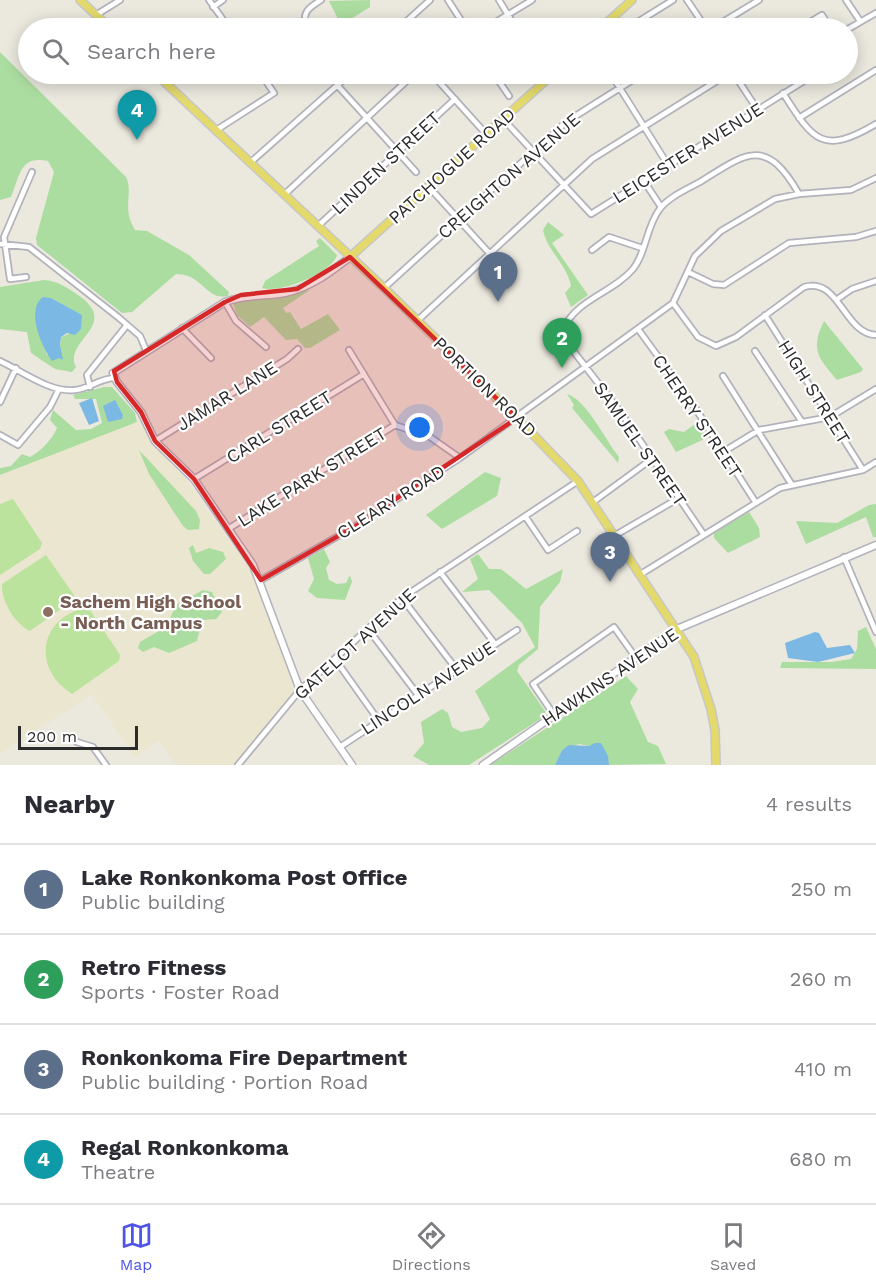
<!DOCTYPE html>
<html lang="en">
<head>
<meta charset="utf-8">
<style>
  :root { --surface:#fff; --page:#f7f7f7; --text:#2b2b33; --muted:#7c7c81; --line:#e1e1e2; --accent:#4e54e9 }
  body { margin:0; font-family:"Work Sans",sans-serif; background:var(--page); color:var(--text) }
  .scale { position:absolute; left:18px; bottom:15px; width:120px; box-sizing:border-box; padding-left:6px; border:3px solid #2b2b2b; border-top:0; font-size:16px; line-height:21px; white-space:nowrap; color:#2b2b2b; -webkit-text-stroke:4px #fff; paint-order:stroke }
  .you { position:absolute; left:420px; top:428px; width:21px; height:21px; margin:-15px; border:4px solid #fff; border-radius:50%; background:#1a73e8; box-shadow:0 0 0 9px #1a73e833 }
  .badge { display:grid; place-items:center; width:39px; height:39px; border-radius:50%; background:var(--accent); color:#fff; font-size:20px; font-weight:700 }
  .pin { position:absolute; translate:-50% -50px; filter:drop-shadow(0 2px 3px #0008) }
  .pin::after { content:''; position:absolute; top:32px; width:21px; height:18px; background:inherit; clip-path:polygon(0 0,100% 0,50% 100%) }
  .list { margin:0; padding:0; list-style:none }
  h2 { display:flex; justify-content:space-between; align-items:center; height:78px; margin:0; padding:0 24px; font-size:26px }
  h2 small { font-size:20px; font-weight:400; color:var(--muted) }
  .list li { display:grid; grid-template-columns:39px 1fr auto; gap:18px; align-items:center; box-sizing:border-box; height:90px; padding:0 24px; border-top:2px solid var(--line) }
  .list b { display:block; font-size:22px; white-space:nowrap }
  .list p { margin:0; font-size:20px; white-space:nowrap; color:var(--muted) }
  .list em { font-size:20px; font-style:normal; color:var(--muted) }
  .icon { flex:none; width:33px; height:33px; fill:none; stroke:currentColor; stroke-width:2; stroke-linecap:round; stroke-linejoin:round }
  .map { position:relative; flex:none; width:876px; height:765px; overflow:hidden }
  .search { position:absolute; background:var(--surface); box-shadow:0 3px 15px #0003; left:18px; right:18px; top:18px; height:66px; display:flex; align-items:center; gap:15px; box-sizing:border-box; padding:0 21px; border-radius:33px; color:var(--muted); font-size:22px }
  .sheet { height:438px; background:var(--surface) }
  nav { display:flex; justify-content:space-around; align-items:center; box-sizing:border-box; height:84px; border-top:2px solid var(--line); background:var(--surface); font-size:16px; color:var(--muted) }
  nav a { display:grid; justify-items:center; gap:3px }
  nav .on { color:var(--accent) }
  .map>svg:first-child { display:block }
</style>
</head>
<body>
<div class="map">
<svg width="876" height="765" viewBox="0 0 876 765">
  <rect width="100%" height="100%" fill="#ebe8de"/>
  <path fill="#ebe6cf" d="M140 420 154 446 185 478 258 581 297 692 233 765H177L158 741 135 758 92 694 0 754V475Z"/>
  <path fill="#acdda0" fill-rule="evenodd" d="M370 0V7L341 25 329 1Z
    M0 52 126 177C134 194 121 207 135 230L147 231 189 255 229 292 228 296C206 301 203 274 176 274L132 312 122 313 37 245 36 238 54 172 48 161C20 155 20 175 11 197L0 200Z
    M548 222 564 235 552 243 588 295 571 307 565 293 571 286C567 264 547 251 543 230Z
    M320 238 337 255C332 273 280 294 262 288L265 281 319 246 316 241Z
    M44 280C58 281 66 287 78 295 122 325 62 341 76 367L72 372 55 369 31 353 27 332 0 329V287ZM51 298 81 315V329L61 337 59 358 47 355 37 327 35 310Z
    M310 290 283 308 286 313 290 312 301 329 328 314 340 330 310 348H305L297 339 286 340 264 317 250 327 237 315 233 304 241 300 280 298Z
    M824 321 863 369 861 372 837 380C818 357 810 350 824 321Z
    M104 387H112L135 413 137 422 0 475V468L11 466 22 454 30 457C41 451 52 440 57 428L50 420 53 410 76 430 91 429 102 423 96 399H75L73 395Z
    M567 394C587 400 605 440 619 457L618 463 572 408 574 405Z
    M699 421 709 437 676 452 664 432 669 429 684 432Z
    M139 450 196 511 200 520 199 529 188 530 183 526 149 474Z
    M485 472 501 478 497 496 442 529 426 515Z
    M876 504V537H873L866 517 806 544 796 521 837 523 869 505Z
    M749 512 759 528 760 537 728 553 714 538V533Z
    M193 545 196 553 209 548 223 552 226 559 210 574H204L193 561 189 548Z
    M324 549 330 562 326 568 329 580 337 584 346 583 350 575 352 582 345 600 317 598 308 591 314 579 308 558Z
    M478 554 489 569H501L526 589 563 569 560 582 540 607 538 649 519 665 517 671 545 711V716L469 765H429L413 756 424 743 421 722 442 709 448 713 452 727 461 732 482 728 490 719 475 691 535 647 522 623 489 590 462 592 478 579 470 559Z
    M203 590 212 592 222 612 216 619 202 620 197 641 169 653 154 647 143 652 138 648 140 642 166 627 176 605Z
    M866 627 876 649V669L780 668 782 662H831L851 659 857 649 858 631Z
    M626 676 638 689 630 702 648 742 658 746 666 764 609 765 601 743 589 746 579 744 562 750 555 765H490Z"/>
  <path fill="#bbe39d" d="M13 499 42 543 40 549 0 575V504Z
    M46 555 74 595 72 601 30 631C14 623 1 601 2 584Z
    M88 607 120 655 119 661 72 694C31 668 39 617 88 607Z"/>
  <path fill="#7bb8e3" d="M43 297 51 298 82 315 81 329 75 335 67 333 61 337 60 345 63 360 59 358 52 361C42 347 25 310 43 297Z
    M92 398 99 421 89 425 79 403Z
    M115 400 123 415 122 419 108 422 103 406Z
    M815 632 819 633 827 648 850 645 855 653 818 662 788 658 785 643Z
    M595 743H601L608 756 609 765H555L562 750 569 745 589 746Z"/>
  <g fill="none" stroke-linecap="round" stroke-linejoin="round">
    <g stroke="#b2b2bd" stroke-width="8">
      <path id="street" d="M209 0 229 28
        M448 0 466 28
        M499 0 516 28
        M687 0 706 28
        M846 0 860 21
        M213 7 223 0
        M96 15 120 0
        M307 28C301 13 308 8 321 0
        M399 28 430 0
        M486 28 532 0
        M628 28 673 0
        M713 28 759 0
        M800 28 822 15 830 28
        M848 29 876 13
        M432 74 487 135
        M494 74 509 96
        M611 74 668 165
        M734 74 757 109
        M337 85 416 172
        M783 93C813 140 822 156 876 124
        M799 118 876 70
        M504 120 591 214 815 74
        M218 129 274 93 261 74
        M251 162 350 74
        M644 181 661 207
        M429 187 490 254
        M285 194 414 74
        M318 226 455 99
        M0 244 29 247 118 317 140 336 146 350
        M592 250 609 237 642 248
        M688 272 713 284 724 285 789 243 856 237 876 231
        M26 277 10 279 4 237 32 172
        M384 288 566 122 642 74
        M836 300 852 289 876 281
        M225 302 236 321 266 347
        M673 303 698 337 716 346 736 337 804 287C839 276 844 334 876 335
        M765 315 863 470
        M417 321 592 159 728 74
        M182 328 211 358
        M638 329 692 403 756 503
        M349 350 395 425 430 437 460 458
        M755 351 802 422
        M0 361C22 371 50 393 75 390 89 389 100 378 115 378
        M723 376 792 485
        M90 387 87 375 127 325
        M0 402 16 368
        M0 435 18 445 50 407 59 389
        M155 441 287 359 298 349
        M723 452 759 430 830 417 876 389
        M194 479 364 374
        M593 502 653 458
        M525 516 548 550 577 531
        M228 529 395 425
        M704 535 622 414 571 348 564 328C576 300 614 292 633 269 646 253 646 228 659 210 667 198 687 189 700 182 746 153 766 136 799 194
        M614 536 679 498
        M844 557 876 632
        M440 572 495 644
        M641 574 780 488 863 470 876 462
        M261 580 354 527 460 458 673 303 695 256 721 231 775 199 799 194 851 190 876 178
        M402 598 457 670
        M368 629 418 695
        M335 659 379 721
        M554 715 533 684 614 627 636 658
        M77 742 93 747 106 765
        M340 747 517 630
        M238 765 300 690 402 598 578 481"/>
    </g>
    <g stroke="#b2b2bd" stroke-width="9">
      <path id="secondary" d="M350 257C331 272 310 288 285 293 264 297 246 294 225 302L113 373 117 382 141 412 155 441 194 479 253 565 300 690 352 765
        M483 765 677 629 876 545"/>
    </g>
    <g stroke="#c8c8c8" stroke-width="10">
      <path id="primary" d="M80 0 110 28
        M601 28 632 0
        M156 74 384 288 517 418 578 481 694 657 711 709 715 730 716 765
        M350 257 553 74"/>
    </g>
    <use href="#street" stroke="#fff" stroke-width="4.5"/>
    <use href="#secondary" stroke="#fff" stroke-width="6"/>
    <use href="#primary" stroke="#e4d96b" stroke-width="7"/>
  </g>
  <path fill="#d62828" fill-opacity="0.2" stroke="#d62828" stroke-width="4.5" stroke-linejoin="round" d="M350 257 517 418 354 527 261 580 194 479 155 441 141 412 117 382 114 371 225 302 241 295 297 289Z"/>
  <circle fill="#8d6e63" stroke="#fff" stroke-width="2" cx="48" cy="612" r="6"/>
  <g text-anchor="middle" stroke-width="4.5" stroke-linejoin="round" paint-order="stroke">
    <g font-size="18" fill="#2b2b2b" stroke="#fff">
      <text transform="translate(688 153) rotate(-32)" y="6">LEICESTER AVENUE</text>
      <text transform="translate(386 163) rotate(-43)" y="6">LINDEN STREET</text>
      <text transform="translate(452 166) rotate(-42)" y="6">PATCHOGUE ROAD</text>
      <text transform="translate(509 176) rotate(-41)" y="6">CREIGHTON AVENUE</text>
      <text transform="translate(485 387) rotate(44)" y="6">PORTION ROAD</text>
      <text transform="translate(814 392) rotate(58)" y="6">HIGH STREET</text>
      <text transform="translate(227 396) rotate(-32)" y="6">JAMAR LANE</text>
      <text transform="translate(697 416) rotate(56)" y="6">CHERRY STREET</text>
      <text transform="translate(279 427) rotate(-32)" y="6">CARL STREET</text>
      <text transform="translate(640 444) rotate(55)" y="6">SAMUEL STREET</text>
      <text transform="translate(312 477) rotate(-32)" y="6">LAKE PARK STREET</text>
      <text transform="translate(391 502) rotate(-32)" y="6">CLEARY ROAD</text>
      <text transform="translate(355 644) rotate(-42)" y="6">GATELOT AVENUE</text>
      <text transform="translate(610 677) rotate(-34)" y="6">HAWKINS AVENUE</text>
      <text transform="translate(428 688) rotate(-33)" y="6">LINCOLN AVENUE</text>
    </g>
    <g font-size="18" font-weight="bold" fill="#785e54" stroke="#fff" text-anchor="start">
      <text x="60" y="608">Sachem High School<tspan x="60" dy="21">- North Campus</tspan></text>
    </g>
  </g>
</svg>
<div class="scale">200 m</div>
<div class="you"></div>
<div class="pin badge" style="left:498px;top:302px;background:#5c6f8a">1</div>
<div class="pin badge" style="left:562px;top:368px;background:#2e9e5b">2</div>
<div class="pin badge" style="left:610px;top:582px;background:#5c6f8a">3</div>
<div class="pin badge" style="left:137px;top:140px;background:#0f9aa8">4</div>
<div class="search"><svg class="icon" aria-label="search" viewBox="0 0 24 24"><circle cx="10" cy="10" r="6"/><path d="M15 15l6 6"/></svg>Search here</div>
</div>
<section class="sheet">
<h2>Nearby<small>4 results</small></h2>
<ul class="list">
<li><span class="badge" style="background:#5c6f8a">1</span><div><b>Lake Ronkonkoma Post Office</b><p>Public building</p></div><em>250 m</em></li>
<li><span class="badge" style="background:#2e9e5b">2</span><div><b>Retro Fitness</b><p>Sports · Foster Road</p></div><em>260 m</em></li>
<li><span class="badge" style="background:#5c6f8a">3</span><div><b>Ronkonkoma Fire Department</b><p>Public building · Portion Road</p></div><em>410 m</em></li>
<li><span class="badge" style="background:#0f9aa8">4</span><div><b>Regal Ronkonkoma</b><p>Theatre</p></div><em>680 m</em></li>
</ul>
</section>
<nav>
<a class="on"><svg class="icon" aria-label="map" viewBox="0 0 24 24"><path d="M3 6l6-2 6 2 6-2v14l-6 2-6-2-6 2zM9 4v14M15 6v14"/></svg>Map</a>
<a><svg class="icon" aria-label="directions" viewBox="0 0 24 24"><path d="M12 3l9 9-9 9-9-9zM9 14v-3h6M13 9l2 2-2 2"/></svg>Directions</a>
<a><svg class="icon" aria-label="saved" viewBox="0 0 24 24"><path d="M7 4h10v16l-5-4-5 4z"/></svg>Saved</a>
</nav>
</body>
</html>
